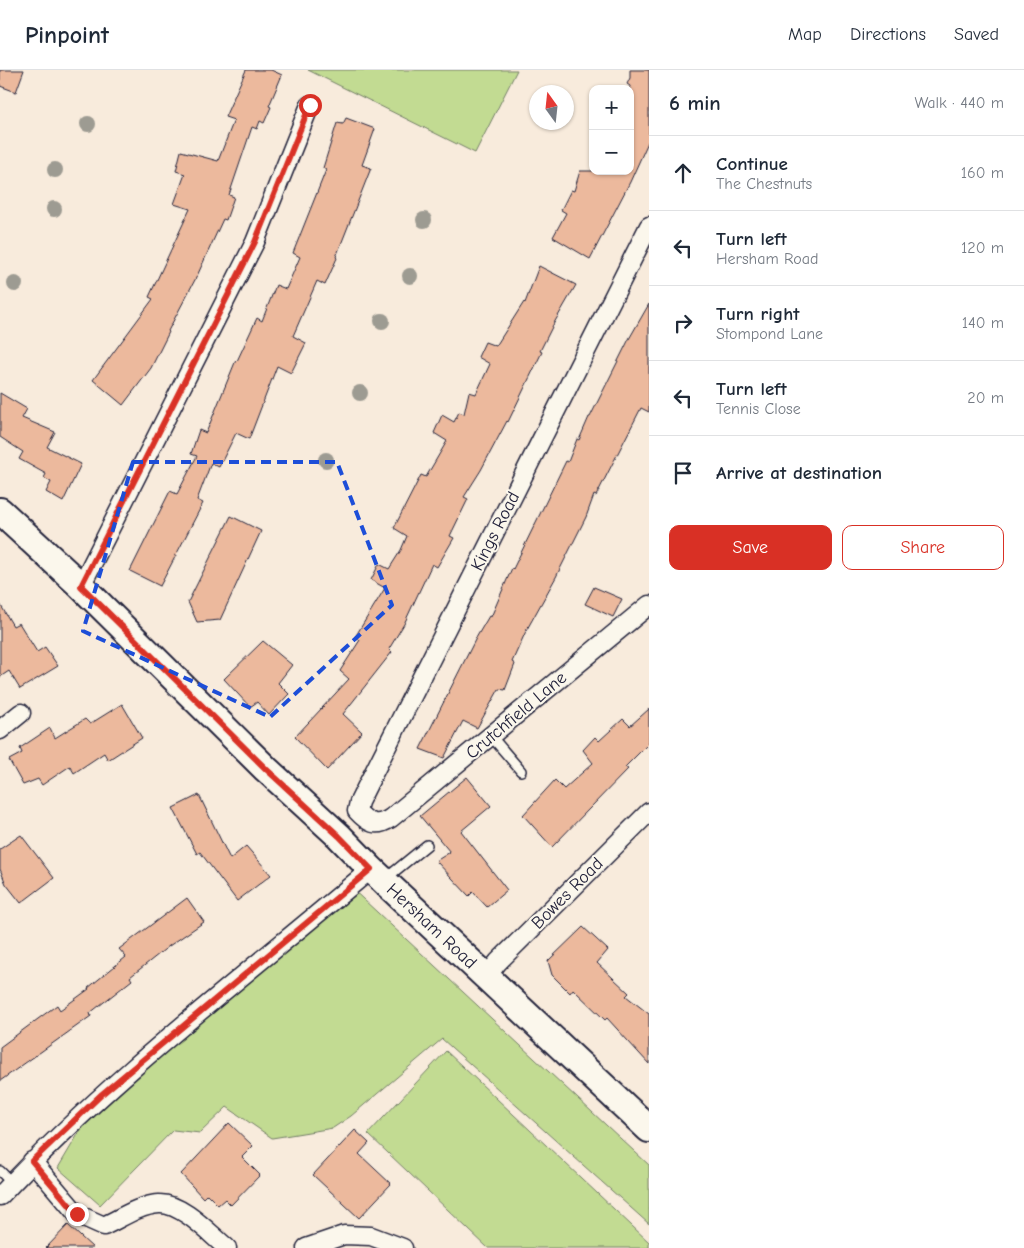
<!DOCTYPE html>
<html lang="en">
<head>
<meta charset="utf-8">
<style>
  :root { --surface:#fff; --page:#f2f2f3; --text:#1f2937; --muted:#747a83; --line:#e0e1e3; --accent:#d93025 }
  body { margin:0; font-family:"Comic Neue",sans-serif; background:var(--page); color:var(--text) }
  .controls { position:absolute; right:15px; top:15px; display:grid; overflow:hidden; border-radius:10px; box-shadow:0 1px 4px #0004 }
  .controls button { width:45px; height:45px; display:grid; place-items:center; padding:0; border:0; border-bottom:1px solid var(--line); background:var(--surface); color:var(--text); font:25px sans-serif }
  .compass { position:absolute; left:529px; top:15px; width:45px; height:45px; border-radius:50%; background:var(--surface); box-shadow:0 1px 4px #0004; rotate:345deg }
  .stop { position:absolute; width:15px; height:15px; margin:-11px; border:4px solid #d93025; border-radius:50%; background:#fff }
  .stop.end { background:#d93025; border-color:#fff; box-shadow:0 1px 5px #0008 }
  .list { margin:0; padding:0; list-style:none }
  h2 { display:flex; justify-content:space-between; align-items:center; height:65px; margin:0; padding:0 20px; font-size:21px }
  h2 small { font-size:16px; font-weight:400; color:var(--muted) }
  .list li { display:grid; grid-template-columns:32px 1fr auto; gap:15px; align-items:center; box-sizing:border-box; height:75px; padding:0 20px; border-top:1px solid var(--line) }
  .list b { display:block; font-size:19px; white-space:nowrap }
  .list p { margin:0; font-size:16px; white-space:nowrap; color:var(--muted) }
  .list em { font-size:16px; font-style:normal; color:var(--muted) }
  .actions { display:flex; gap:10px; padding:15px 20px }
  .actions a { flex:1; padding:11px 0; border:1px solid var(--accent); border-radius:10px; text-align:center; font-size:18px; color:var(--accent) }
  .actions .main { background:var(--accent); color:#fff }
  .icon { flex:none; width:28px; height:28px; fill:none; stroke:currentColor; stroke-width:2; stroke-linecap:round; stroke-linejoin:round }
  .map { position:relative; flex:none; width:649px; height:1178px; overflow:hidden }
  header { display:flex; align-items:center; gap:30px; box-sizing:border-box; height:70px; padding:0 25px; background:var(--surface); border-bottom:1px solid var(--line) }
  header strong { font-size:24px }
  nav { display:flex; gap:28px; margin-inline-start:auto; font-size:18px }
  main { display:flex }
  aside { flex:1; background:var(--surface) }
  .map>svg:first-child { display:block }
</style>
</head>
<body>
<header>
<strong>Pinpoint</strong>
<nav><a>Map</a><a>Directions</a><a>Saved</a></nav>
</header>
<main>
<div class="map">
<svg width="649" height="1178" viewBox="0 0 649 1178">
  <rect width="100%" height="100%" fill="#f8ebdc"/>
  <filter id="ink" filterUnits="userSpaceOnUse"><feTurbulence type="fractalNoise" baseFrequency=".02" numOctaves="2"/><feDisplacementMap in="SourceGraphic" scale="10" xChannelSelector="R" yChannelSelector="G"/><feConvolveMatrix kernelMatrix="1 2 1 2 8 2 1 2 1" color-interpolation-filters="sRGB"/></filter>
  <g filter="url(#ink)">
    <path fill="#c2db92" stroke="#727e66" d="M308 0H517L475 83Z
      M349 816 649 1095V1154L442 969 351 1046 333 1058 272 1068 227 1037 200 1063 173 1060 100 1135 58 1098 102 1024Z
      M446 981 649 1172V1178H488L368 1064Z"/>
    <path fill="#ecb99d" stroke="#22223b" d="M0 0H24L16 22 0 16Z
      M246 0H271L282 5 269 36 271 37 264 53 260 51 257 59 252 57 229 125 234 127 226 150 223 149 197 206 168 261 169 262 151 298 123 335 93 310 153 229 149 227 190 139 174 134 185 104 176 101 181 81 218 91 234 50 225 47Z
      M630 0H649V70L630 112 590 189 553 167 566 143 561 140 571 120 574 121 580 101H630V16L627 14 630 8Z
      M346 48 375 59 362 95 371 98 336 187 337 188 325 215 317 211 293 266 306 273 291 303 277 296 249 369 236 363 219 397 211 393 197 430 203 433 160 516 130 501 170 421 177 424 197 386 191 384 199 360 206 363 236 290 237 291 257 248 262 251 276 215 286 219 300 187 293 183 326 100 323 98 337 53 343 54Z
      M539 196 576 215 554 253 540 281 542 282 508 352 507 351 481 400 464 427 468 429 450 466 454 468 437 497 432 494 404 554 389 579 392 582 343 644 362 662 327 700 295 667 349 609 340 601 360 570 355 567 385 518 371 510 379 494 389 499 401 480 407 466 394 458 421 405 426 407 447 371 434 363 442 345 454 352 459 342 464 344 469 322 476 324 490 294 478 287 485 272 496 276 524 232 525 233Z
      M649 234V342L641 338 596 426 594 425 586 447 556 507 526 561 512 592 515 594 505 620 499 619 477 658 463 651 444 688 420 679 476 568 489 546 491 547 512 498 513 499 566 391 568 392 577 369 579 370 589 347H590L629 269Z
      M0 323 27 339 22 348 55 362 47 377 81 394 63 432 46 422 51 412 44 408 46 404 19 389 23 382 0 367Z
      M231 446 261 461 220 550 197 552 188 532Z
      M594 517 622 529 613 547 585 534Z
      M0 534 13 556 19 553 37 582 45 577 58 596 20 619 9 601 0 607Z
      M263 571 292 595 278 613 289 624 269 645 257 632 250 637 224 609Z
      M122 634 142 668 108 690 104 683 74 703 70 696 42 715 38 709 23 715 9 690 22 683 20 678 50 658 55 668 85 649 90 654Z
      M649 639V673L625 697 628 699 552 777 523 745 555 710 564 719 593 693 583 680 595 667 599 671 623 649 630 656Z
      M467 707 491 736 461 761 507 820 487 837 473 822 469 826 436 791 450 782 420 746Z
      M199 725 230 789 246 776 271 805 237 831 200 782 197 784 173 738Z
      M21 765 54 808 21 833 6 814 0 799V779Z
      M187 828 204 852 169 876 130 907 132 910 90 943 91 946 0 1011V977L57 935 60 940 89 919 88 918 126 887 119 879Z
      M583 857 608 880 597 893 629 923 626 926 649 944V994L607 948 605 950 573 919 570 923 552 905 548 891Z
      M229 1053 253 1076 242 1087 260 1105 231 1135 225 1129 218 1135 207 1124 203 1128 181 1104Z
      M355 1060 369 1073 359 1084 391 1114 359 1148 313 1105Z
      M68 1155 93 1178H46Z"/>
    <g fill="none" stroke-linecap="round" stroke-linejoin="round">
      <g stroke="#22223b" stroke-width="12">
        <path id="service" d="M491 666 521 701
          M384 810 427 775
          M0 1101 12 1113"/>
      </g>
      <g stroke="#22223b" stroke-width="21">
        <path id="minor" d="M649 156 365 720 359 732 357 741C368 753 376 758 391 748L649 535
          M81 516 255 172 310 35
          M0 660 21 643
          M487 906 498 892 649 742
          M32 1091 77 1144 104 1156C121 1148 140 1135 159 1134 182 1133 210 1164 227 1178
          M0 1126C113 1005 245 906 371 799
          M306 1178 344 1165 371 1166 403 1178"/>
      </g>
      <g stroke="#22223b" stroke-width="30">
        <g id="primary">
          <path id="s1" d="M0 441 81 516 266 699 339 766 371 799 649 1059"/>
        </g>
      </g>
      <use href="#service" stroke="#fbf7ec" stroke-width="9"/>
      <use href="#minor" stroke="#fbf7ec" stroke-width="18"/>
      <use href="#primary" stroke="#fbf7ec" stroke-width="26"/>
    </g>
    <g fill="#9d9b92">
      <circle cx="88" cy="54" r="8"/>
      <circle cx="55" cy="100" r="8"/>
      <circle cx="54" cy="139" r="8"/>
      <circle cx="424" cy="150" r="8"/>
      <circle cx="410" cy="206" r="8"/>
      <circle cx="15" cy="214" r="8"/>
      <circle cx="382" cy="251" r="8"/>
      <circle cx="360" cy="323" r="8"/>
      <circle cx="326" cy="390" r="8"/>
    </g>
  </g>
  <g fill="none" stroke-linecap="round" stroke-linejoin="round" filter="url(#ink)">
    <path stroke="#d93025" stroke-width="6" d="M77 1144 32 1091 102 1024 371 799 339 766 266 699 81 516 255 172 310 35"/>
  </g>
  <path fill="none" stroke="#1d4ed8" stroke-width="4" stroke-dasharray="10 6" stroke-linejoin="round" d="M133 392H337L392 535 270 647 83 561Z"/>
  <g text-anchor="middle" stroke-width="4" stroke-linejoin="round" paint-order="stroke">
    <g font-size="18" fill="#22223b" stroke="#fbf7ec">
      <text transform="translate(495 461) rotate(-63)" y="6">Kings Road</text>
      <text transform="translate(516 645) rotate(-40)" y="6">Crutchfield Lane</text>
      <text transform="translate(567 823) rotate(-45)" y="6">Bowes Road</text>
      <text dy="6" stroke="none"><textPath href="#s1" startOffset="599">Hersham Road</textPath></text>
    </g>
  </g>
</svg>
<div class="controls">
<button>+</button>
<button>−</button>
</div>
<svg class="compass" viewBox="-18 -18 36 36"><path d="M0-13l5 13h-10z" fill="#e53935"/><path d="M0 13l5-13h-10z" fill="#747a83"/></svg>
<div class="stop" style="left:310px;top:35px"></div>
<div class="stop end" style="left:77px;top:1144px"></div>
</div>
<aside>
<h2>6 min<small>Walk · 440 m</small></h2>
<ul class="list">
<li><svg class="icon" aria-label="ahead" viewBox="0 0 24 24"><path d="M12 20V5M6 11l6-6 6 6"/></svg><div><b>Continue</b><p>The Chestnuts</p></div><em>160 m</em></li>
<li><svg class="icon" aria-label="left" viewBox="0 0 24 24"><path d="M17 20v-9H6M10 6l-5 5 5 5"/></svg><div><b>Turn left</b><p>Hersham Road</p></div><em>120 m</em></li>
<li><svg class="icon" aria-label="right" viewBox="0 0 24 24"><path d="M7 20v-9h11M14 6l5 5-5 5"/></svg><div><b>Turn right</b><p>Stompond Lane</p></div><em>140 m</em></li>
<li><svg class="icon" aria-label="left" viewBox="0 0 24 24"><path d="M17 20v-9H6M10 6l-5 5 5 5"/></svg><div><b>Turn left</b><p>Tennis Close</p></div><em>20 m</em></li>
<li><svg class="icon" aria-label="arrive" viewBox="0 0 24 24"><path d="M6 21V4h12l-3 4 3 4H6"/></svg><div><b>Arrive at destination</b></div></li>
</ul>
<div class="actions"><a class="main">Save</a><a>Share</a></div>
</aside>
</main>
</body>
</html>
